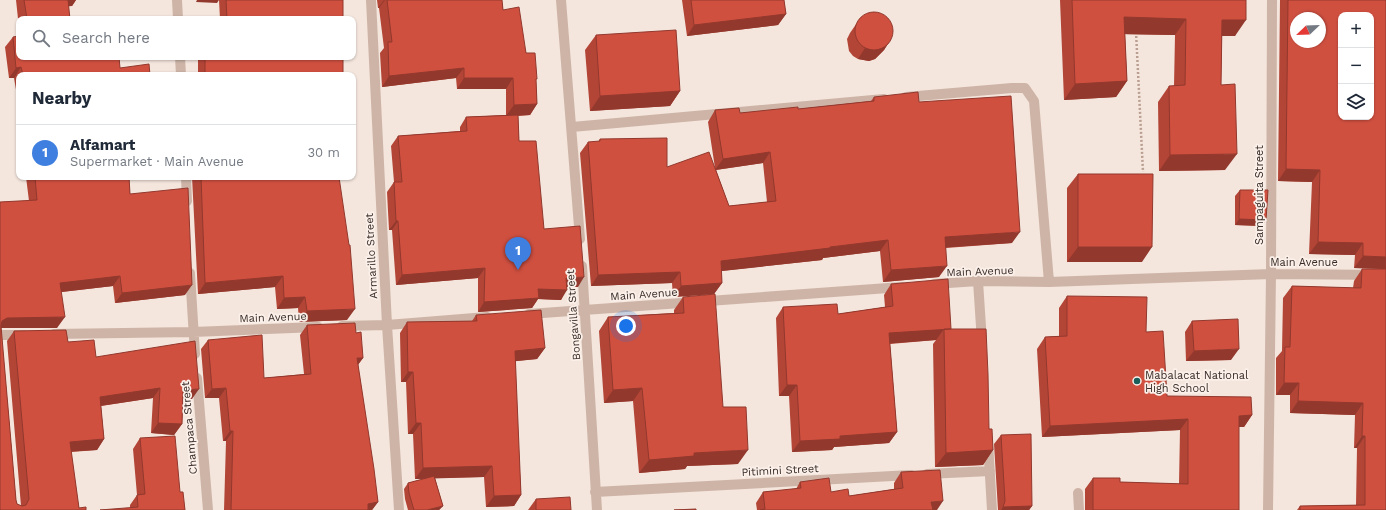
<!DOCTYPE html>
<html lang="en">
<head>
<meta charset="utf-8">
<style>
  :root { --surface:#fff; --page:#f6f6f7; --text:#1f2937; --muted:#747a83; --line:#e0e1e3; --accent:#1a5f5b }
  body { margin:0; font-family:"Work Sans",sans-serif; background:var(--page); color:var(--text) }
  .controls { position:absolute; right:12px; top:12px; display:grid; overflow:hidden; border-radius:8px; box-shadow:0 1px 3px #0004 }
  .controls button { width:36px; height:36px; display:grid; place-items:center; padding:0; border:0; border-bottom:1px solid var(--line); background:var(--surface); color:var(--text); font:20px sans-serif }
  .compass { position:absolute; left:1290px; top:12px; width:36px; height:36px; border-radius:50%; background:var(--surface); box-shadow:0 1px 3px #0004; rotate:247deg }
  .you { position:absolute; left:626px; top:326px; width:14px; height:14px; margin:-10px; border:3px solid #fff; border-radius:50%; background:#1a73e8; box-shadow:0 0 0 6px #1a73e833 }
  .badge { display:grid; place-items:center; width:26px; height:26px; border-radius:50%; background:var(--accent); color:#fff; font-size:13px; font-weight:700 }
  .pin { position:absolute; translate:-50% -33px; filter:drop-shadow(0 1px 2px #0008) }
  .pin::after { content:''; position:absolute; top:21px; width:14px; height:12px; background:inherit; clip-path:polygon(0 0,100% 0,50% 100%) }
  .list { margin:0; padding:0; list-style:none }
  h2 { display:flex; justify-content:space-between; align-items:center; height:52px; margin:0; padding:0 16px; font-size:17px }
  h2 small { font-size:13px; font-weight:400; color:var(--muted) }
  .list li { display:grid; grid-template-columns:26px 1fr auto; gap:12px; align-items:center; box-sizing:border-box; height:56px; padding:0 16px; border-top:1px solid var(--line) }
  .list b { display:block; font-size:15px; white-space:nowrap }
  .list p { margin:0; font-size:13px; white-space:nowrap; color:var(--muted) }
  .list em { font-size:13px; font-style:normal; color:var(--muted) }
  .icon { flex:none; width:22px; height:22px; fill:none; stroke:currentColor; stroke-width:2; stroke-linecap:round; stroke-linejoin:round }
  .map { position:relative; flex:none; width:1386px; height:510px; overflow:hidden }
  .search { position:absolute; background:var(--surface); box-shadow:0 1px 3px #0004; left:16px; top:16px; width:340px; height:44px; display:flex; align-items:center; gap:10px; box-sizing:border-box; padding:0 14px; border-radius:8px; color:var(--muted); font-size:15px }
  .panel { position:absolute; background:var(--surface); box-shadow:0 1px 3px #0004; left:16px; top:72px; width:340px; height:108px; border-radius:8px }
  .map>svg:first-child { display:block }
</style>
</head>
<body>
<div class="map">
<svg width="1386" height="510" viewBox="0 0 1386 510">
  <rect width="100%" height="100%" fill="#f4e6dd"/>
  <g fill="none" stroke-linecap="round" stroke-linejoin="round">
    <path stroke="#ba9e91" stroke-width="2.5" stroke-dasharray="2 2" stroke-linecap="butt" d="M1136 32 1143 172"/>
    <path stroke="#ceb4a7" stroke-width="10" d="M1078 493 1079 510"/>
    <path stroke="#ceb4a7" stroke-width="10" d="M177 0 178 19
      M371 0 387 325 399 510
      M561 0 580 239
      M180 57 181 75
      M906 97 1012 88H1025L1034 101 1049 282
      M572 127 884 99
      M186 177 187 201
      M582 266 597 510
      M190 273 195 354
      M978 281 982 342
      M934 284 978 281 1049 282 1271 274 1386 275
      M529 314 902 287
      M342 326 387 325 487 317
      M54 334 193 332 318 327
      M0 335H24
      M197 378 208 510
      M988 442 992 510
      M927 474 990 471
      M595 492 911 475
      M1268 510 1271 274 1272 0"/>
  </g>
  <path fill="#b34537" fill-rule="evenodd" d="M16 0H76L72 6H68L70 19H19V28Z
    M219 0H343V19H220Z
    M377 0H502L503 10 526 53 536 81 537 104 530 115 518 116 519 141 544 229 578 287H567L561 300 538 299 532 308 478 312V278L396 285 392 230H389L387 192 394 182 391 146 398 136 460 131V127L466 117 506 115V89H457L456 78 382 87 380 53 384 48 379 8H378Z
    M682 0H784L786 14 778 25 687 36Z
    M1060 0H1246L1235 36H1222L1221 85 1225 170 1159 171 1158 102 1169 86H1174L1175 35 1125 34 1127 81 1116 97 1064 100Z
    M1280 0H1386V269L1354 268 1355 255 1309 254 1312 182 1278 181Z
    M861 17 891 39 884 50 875 59 869 61 858 59 853 56 849 51 847 39 850 33Z
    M596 35 680 91 670 106 590 111 585 50Z
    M13 37 120 68 150 75H19V107L14 78H9L5 47Z
    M198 57H343V75H198Z
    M874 97 919 102 1012 243 946 248 939 277 883 282 880 251 823 258 822 260 721 271 722 283 714 294 673 297 672 283 591 286 580 153 588 142H598L600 139 667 167 715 168 708 122 715 110 740 113 798 109 871 101ZM763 163 767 202 729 206 716 170Z
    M1078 174 1142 262H1067V188Z
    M26 177H129L130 194 185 295 115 303 113 286 61 292 57 328H1L16 500 17 504 21 506 7 341 14 331 68 342 96 357 192 399H183L182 424 174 435 151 433 153 398 101 406 104 439 97 450 71 452 79 508 0 510V202L29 201Z
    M192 177H343L342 179H339L347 320 299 322 298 308 277 309 275 287 198 294Z
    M1240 190 1266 220 1262 226 1235 225V196Z
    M1362 269 1386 510H1297L1300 506 1356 505 1357 448H1354L1355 415 1290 413V395H1276V358L1282 351 1283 298 1292 286 1353 288 1354 281Z
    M891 284 951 329 989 429 993 450 983 465 935 467 933 344 936 340 890 344 897 432 889 443 834 447 832 450 792 452 789 396H779L776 318 783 307 838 314 885 307 884 295Z
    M1067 296 1146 332 1167 396 1252 415 1244 427H1239V510H1085V489L1093 478 1120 482 1179 484 1180 430 1042 437 1037 349 1045 337 1059 336V308Z
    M683 297 723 407 738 464 687 466 685 469 639 473 633 401 604 403 599 331 608 317 674 313V310Z
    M476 315 545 348 537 359 515 361 521 495 514 506 486 507 484 477 435 478 443 506 439 510H408L405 499 404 489 408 483 425 479H415L413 434H408L406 382H401L400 333 407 322 472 321Z
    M1192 321 1231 360 1186 361 1185 332Z
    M307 325 356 333 363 358 358 365 378 502 372 510H224L226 441H223L219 398H205L201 349 208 340 264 378 304 374 300 335Z
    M1001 435 1032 506 1029 510H998L994 444Z
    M140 438 180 492 185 510 130 508V505L137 495 133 449Z
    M901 472 937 510H757L756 503 763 492 796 489 800 482 831 492 849 496 894 489V483Z
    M536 499 571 510H528Z"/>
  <path fill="#92382d" d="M65 0H76L72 6 60 7Z
    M197 0H219L217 3 196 2Z
    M384 0H385L379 8H378Z
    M786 14 778 25 687 36 694 25Z
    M1124 17 1186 19 1175 35 1113 34Z
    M1222 20H1246L1235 36H1210Z
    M891 39 884 50 875 59 869 61 858 59 865 48Z
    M21 67 14 78H9L16 68Z
    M464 68 456 78 382 87 389 76Z
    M464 78H513L506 89H457Z
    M1127 81 1116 97 1064 100 1075 84Z
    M680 91 670 106 590 111 600 96Z
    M537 104 530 115 506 116 514 105Z
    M770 152 763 163 715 170 723 159Z
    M1237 154 1225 170 1159 171 1170 155Z
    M1286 169 1320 170 1312 182 1278 181Z
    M1239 219 1266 220 1262 226 1235 225Z
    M396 221H398L392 230H389Z
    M1020 232 1012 243 937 248 945 237Z
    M888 240 880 251 823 258 822 260 713 272 721 261Z
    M1318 242 1363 243 1355 255 1309 254Z
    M1078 247H1152L1142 262H1067Z
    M1363 256 1386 257V269L1354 268Z
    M947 266 939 277 883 282 891 270Z
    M485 268 478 278 396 285 402 275Z
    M680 272 672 283 591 286 598 275Z
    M120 276 113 286 53 293 60 283Z
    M283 276 275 287 198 294 205 283Z
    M584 277 578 287H560L566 278Z
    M722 283 714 294 673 297 681 286Z
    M192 285 185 295 115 303 122 293Z
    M538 289 567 290 561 300 538 299 532 308 478 312 484 302Z
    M305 297 298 308 277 309 284 298Z
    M355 309 347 320 299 322 307 311Z
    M65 317 57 328H0L2 321 7 318Z
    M944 329 936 340 882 344 889 333Z
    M545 348 537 359 507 362 515 351Z
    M1239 349 1231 360 1186 361 1194 351Z
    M357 358H363L356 367Z
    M408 372H413L406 382H401Z
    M1284 383H1299L1290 395H1276Z
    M787 385H797L789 396H779Z
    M160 388 153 398 93 407 100 397Z
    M226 388 219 398H205L212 389Z
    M642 388 633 401 604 403 613 390Z
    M199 389 192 399 176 400 183 390Z
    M1298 401 1363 403 1355 415 1290 413Z
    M1252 415 1244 427H1231L1239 416Z
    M1188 419 1180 430 1042 437 1050 426Z
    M158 423 182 424 174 435 151 433Z
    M416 423H421L413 434H408Z
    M230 431H233L226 441H223Z
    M897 432 889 443 834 447 832 450 792 452 800 441 840 436Z
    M1362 436H1365L1357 448H1354Z
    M104 439 97 450 63 452 70 442Z
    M748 450 738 464 687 466 685 469 639 473 649 460 694 453Z
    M993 450 983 465 935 467 946 453Z
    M492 466 484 477 415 479 423 468Z
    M521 495 514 506 486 507 494 496Z
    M943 501 937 510H926L931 502Z
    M378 502 372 510H364L368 504Z
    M443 506 439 510H427Z
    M1032 506 1029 510H1001L1003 507Z"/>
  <path fill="#d05040" stroke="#92382d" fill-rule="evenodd" d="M24 0H68L70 19H27Z
    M226 0H343V19H227Z
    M387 0H502L503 10 519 7 526 53H535L537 79H536L537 104 514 105 513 78H464V68L389 76 388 42H392Z
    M691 0H784L786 14 694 25Z
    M1072 0H1246V20H1222L1221 85 1235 84 1237 154 1170 155 1169 86 1185 85 1186 19 1124 17 1127 81 1075 84Z
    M1288 0H1386V257L1363 256V243L1318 242 1320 170 1286 169ZM1341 15H1371V117H1341ZM1296 18H1320V42H1296Z
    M855 31a19 19 0 1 1 38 0a19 19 0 1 1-38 0Z
    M676 30 680 91 600 96 596 35Z
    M19 36V57H119L120 68 149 64 150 75H23L21 67 16 68 13 37Z
    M205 57H343V75H205Z
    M918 92 919 102 1011 96 1020 232 945 237 947 266 891 270 888 240 830 247V248L721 261 722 283 681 286 680 272 598 275 588 142 600 141V139L667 138V167L709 152 729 206 776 201 770 152 723 159 715 110 739 108 740 113 798 107V109L874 101V97Z
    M518 115 519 141H536L544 229 580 226 584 277 566 278 567 290 538 289 539 298 484 302 485 268 402 275 398 221H396L394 182H402L398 136 467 131 466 117Z
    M1078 174H1153L1152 247H1078Z
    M35 177H129L130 194 188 188 192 285 122 293 120 276 60 283 65 317 7 318 2 321 1 326 16 500 17 504 22 506 26 505 29 499 14 331 66 330 68 342 94 340 96 357 195 341 199 389 183 390 182 424 158 423 160 388 100 397 104 439 70 442 79 508 86 507V510H0V202L37 200Z
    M201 177H339L349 245H350L355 309 307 311 305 297 284 298 283 276 205 283Z
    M1240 190H1268L1266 220 1239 219Z
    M1362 269H1386V510H1300V506L1365 505V436H1362L1363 403 1298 401 1299 383H1284L1285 347H1290L1292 286 1361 288Z
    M948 279 951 329 889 333 897 432 840 436V439L800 441 797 385H787L783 307 837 304 838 314 893 306 891 284Z
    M715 294 723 407H746L748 450 694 453V456L649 460 642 388 613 390 608 317 684 313 683 297Z
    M1067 296 1147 297 1146 332 1163 331 1167 396 1251 397 1252 415 1239 416V510H1093V478H1120V482L1188 484V419L1050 426 1045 337 1067 336Z
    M541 310 545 348 515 351 521 495 494 496 492 466 423 468 421 423H416L413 372H408L407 322 477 321 476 315Z
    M1238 319 1239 349 1194 351 1192 321Z
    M355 323 356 333 361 332 363 358H357L374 469 378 502 368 504V510H231L233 431H230L226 388 212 389 208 340 262 335 264 378 311 374 307 325Z
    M944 329H986L988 374 989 429H992L993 450 946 453Z
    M1031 434 1032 506 1003 507 1005 501 1001 435Z
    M175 436 180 492H183L185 510H100L138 507 137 495 145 494 140 438Z
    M940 470 943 501 931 502 933 510H760L765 509 763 492 801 488 800 482 829 478 831 492 848 489 849 496 903 488 901 472Z
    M434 476 443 506 427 510H414L409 493 408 483Z
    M570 497 571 510H536V499Z
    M696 509V510H674Z"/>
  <circle fill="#1a5f5b" stroke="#fbf1ea" stroke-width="1.5" cx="1137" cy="381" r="4"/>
  <g text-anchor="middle" stroke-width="3.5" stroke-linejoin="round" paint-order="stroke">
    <g font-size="11" fill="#3a2c28" stroke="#fbf1ea">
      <text transform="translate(1259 195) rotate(-90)" y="4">Sampaguita Street</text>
      <text transform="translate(371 256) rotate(-93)" y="4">Armarillo Street</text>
      <text x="1304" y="266">Main Avenue</text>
      <text transform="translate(980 271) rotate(-2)" y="4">Main Avenue</text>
      <text transform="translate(644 294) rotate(-4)" y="4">Main Avenue</text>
      <text transform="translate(573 315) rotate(-94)" y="4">Bongavilla Street</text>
      <text transform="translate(273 317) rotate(-2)" y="4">Main Avenue</text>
      <text transform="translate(189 428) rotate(-95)" y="4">Champaca Street</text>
      <text transform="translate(780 470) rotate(-3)" y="4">Pitimini Street</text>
    </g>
    <g font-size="11" fill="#3a2c28" stroke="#fbf1ea" text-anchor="start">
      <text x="1145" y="379">Mabalacat National<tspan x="1145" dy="13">High School</tspan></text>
    </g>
  </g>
</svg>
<div class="controls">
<button>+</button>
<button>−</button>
<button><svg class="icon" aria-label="layers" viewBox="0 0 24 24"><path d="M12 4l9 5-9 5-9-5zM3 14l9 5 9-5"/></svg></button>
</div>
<svg class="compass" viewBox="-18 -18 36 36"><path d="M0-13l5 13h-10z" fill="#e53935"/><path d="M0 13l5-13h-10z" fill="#747a83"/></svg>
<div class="you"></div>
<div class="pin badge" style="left:518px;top:270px;background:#3f7fe0">1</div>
<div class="search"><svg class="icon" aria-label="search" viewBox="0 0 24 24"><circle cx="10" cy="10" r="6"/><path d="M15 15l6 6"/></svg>Search here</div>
<section class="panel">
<h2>Nearby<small></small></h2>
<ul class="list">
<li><span class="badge" style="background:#3f7fe0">1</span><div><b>Alfamart</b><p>Supermarket · Main Avenue</p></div><em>30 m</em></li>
</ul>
</section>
</div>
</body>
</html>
